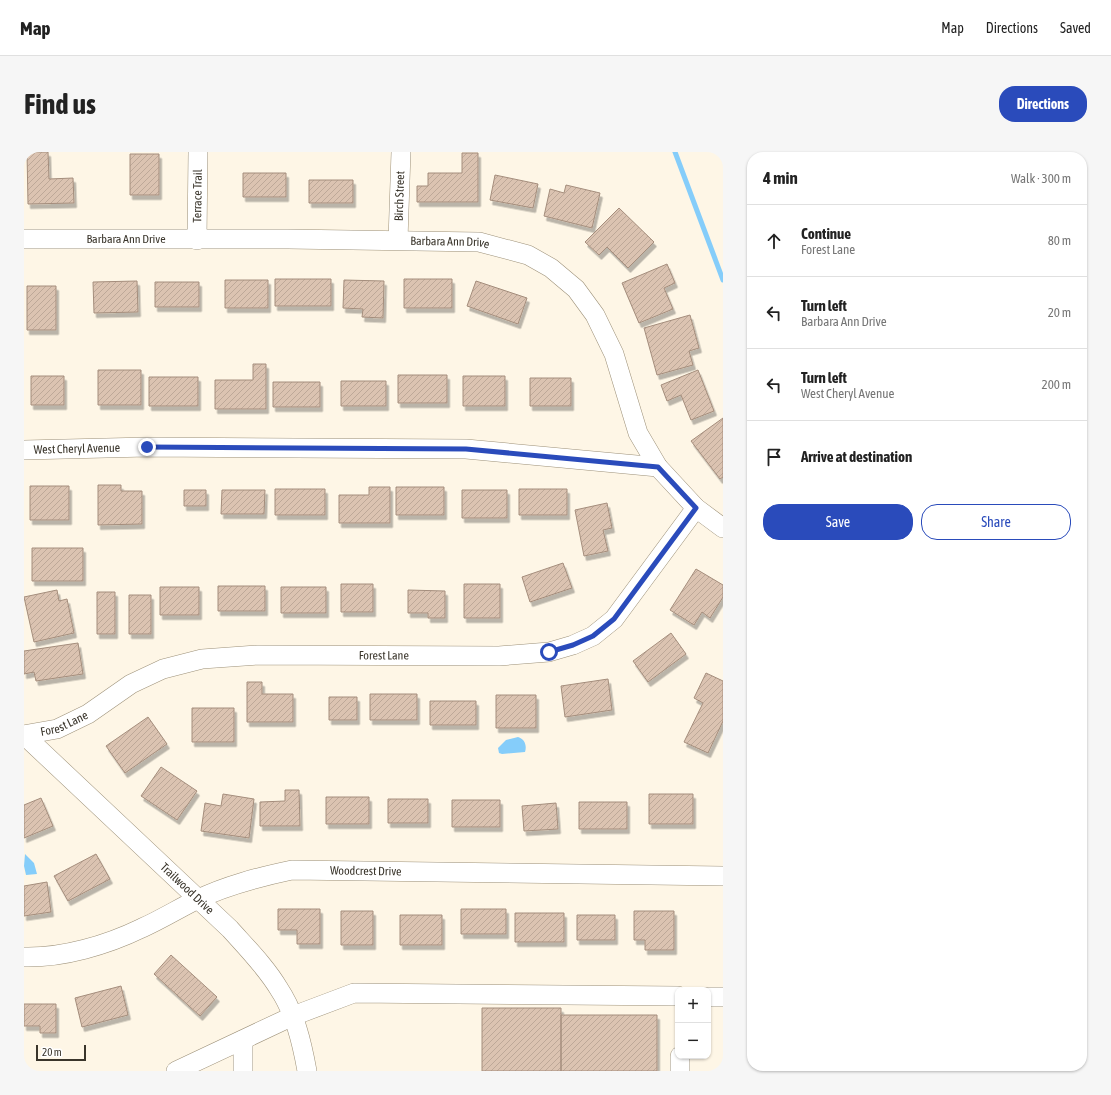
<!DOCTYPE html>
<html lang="en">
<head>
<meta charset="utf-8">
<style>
  :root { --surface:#fff; --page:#f6f6f6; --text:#222; --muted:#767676; --line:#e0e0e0; --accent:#2a4bbb }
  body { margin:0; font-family:"Asap Condensed",sans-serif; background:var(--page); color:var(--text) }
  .controls { position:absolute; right:12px; bottom:12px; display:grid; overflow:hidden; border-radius:8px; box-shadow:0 1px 3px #0004 }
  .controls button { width:36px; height:36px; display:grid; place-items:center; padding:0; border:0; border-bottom:1px solid var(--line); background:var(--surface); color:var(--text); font:20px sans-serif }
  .scale { position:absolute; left:12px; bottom:10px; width:50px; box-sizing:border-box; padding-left:4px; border:2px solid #3a352b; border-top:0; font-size:11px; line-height:14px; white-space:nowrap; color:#3a352b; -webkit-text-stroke:3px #fff; paint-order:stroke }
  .stop { position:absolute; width:12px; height:12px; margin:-9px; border:3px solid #2a4bbb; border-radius:50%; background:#fff }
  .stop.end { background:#2a4bbb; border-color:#fff; box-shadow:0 1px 4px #0008 }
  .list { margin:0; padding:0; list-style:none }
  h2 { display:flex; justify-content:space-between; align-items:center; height:52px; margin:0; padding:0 16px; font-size:17px }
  h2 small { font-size:13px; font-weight:400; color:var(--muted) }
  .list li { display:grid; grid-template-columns:26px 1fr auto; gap:12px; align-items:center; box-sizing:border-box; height:72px; padding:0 16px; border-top:1px solid var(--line) }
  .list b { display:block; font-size:15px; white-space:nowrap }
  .list p { margin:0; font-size:13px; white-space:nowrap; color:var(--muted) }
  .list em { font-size:13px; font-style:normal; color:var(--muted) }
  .actions { display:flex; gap:8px; padding:12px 16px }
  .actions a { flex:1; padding:9px 0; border:1px solid var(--accent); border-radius:16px; text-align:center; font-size:14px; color:var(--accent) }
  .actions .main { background:var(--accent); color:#fff }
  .icon { flex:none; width:22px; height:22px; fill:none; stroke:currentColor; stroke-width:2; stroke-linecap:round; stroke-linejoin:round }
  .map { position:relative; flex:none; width:699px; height:919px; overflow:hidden; border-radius:16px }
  header { display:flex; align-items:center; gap:24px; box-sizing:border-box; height:56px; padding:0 20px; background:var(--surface); border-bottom:1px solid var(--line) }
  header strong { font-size:19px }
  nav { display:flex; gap:22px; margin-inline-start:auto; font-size:14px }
  .intro { display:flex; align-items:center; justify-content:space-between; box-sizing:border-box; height:96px; padding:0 24px }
  h1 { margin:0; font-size:28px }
  .button { padding:10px 18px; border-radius:16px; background:var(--accent); color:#fff; font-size:14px; font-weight:700 }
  main { display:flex; gap:24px; padding:0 24px }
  aside { flex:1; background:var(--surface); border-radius:16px; box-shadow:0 1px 3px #0004 }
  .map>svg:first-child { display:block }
</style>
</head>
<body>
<header>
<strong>Map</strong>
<nav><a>Map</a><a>Directions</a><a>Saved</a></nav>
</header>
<div class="intro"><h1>Find us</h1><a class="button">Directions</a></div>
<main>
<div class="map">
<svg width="699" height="919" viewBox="0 0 699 919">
  <defs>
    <pattern id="building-hatch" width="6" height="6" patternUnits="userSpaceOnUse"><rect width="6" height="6" fill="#dbc3b1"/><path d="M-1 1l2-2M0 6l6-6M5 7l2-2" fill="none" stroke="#bda898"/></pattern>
    <filter id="shadow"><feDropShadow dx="2.5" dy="4.5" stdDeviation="0" flood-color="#0004"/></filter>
  </defs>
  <rect width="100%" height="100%" fill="#fef6e6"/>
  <path fill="#85cdfa" d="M494 585C501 587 503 594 501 600L478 602 475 601 474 596 482 588Z
    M1 702 10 711 13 722 2 723 0 714Z"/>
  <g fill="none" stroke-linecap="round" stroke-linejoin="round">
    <path stroke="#85cdfa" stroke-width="5" d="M651 0 699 128"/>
  </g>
  <path fill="url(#building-hatch)" stroke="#a48d7c" filter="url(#shadow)" d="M3 0H24L25 27 49 26 50 51 4 52Z
    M438 1H454V50H393V34H404V21H438Z
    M106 2H135V43H106Z
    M219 21H262V45H219Z
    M471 23 514 32 509 56 466 48Z
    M285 28H329V51H285Z
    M542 33 576 41 568 76 520 64 526 37 540 41Z
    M595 56 630 90 604 116 583 95 575 103 561 90Z
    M643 112 651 131 640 136 649 157 615 171 598 131Z
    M251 127H307V154H251Z
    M380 127H428V156H380Z
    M201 128H244V156H201Z
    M320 128 360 129 359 166 338 165 339 157 319 156Z
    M113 129 114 160 70 161 69 130Z
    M452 129 503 146 494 172 443 154Z
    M131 130H175V155H131Z
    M3 134H32V178H3Z
    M666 163 675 196 665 199 669 213 633 223 620 176Z
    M229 212H242V257H191V228H229Z
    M74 218H117V253H74Z
    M674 218 690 259 667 268 657 243 643 249 637 233Z
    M374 223H423V251H374Z
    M7 224H40V253H7Z
    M439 224H481V254H439Z
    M125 225H174V254H125Z
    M506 226H547V254H506Z
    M317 229H362V254H317Z
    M249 230H296V255H249Z
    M699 266V325L696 327 667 289Z
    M74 333H97V339H118V372L74 373Z
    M6 334H45V368H6Z
    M345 335H366V371H315V343H345Z
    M372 335H420V363H372Z
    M251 337H301V363H251Z
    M495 337H543V363H495Z
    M160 338H182V354H160Z
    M198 338H241L240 362H197Z
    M438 338H483V366H438Z
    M583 351 588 376 579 378 584 399 560 404 551 358Z
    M8 396H59V429H8Z
    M539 411 548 436 506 450 498 425Z
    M672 417 699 433V445L686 466 678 460 670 473 646 458Z
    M317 432H349V460H317Z
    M440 432H476V466H440Z
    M194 434H241V459H194Z
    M136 435H175V463H136Z
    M257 435H302V461H257Z
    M33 438 35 449 43 447 50 481 10 490 0 445Z
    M384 438 421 439V466H404V461H384Z
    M73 440H91V482H73Z
    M105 443H127V482H105Z
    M647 481 662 502 624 530 609 509Z
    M54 491 59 522 12 529 10 520 0 522V499Z
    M682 521 699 529V569L684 601 660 590 679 551 670 546Z
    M584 527 588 558 541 565 537 534Z
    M223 530H238V542H269V570H223Z
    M346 542H393V568H346Z
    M472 543H512V576H472Z
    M305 545H333V568H305Z
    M406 549H452V573H406Z
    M168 556H210V590H168Z
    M124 565 143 592 101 621 82 594Z
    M137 615 173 639 153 668 117 644Z
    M261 638H275L276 674H236V650L261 649Z
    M199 642 230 647 225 686 177 679 181 651 197 654Z
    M625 642H669V672H625Z
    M302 645H345V672H302Z
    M17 646 29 674 0 686V653Z
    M364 647H404V671H364Z
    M428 648H476V675H428Z
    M555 650H603V677H555Z
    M532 651 534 677 500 679 498 654Z
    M72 702 86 727 44 749 30 724Z
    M23 730 27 760 0 764V734Z
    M254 757H296V792H273V778H254Z
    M437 757H482V782H437Z
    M317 759H349V793H317Z
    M610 759H650V798H621V788H610Z
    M491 761H540V790H491Z
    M376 763H418V793H376Z
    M553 763H591V788H553Z
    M147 803 193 845 176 864 130 822Z
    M97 834 104 863 58 875 51 846Z
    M0 852H32V881H16V874H0Z
    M458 856H537V919H458Z
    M537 863H633V919H537Z"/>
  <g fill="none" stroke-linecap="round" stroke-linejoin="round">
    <g stroke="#9d9179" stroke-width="20">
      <g id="minor">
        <path id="s1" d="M0 87H264L455 90 504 103 527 116 552 137 571 163 590 202 614 281 634 315 672 356 699 376"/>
        <path id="s2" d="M173 88 174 0"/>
        <path id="s3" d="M374 88 377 0"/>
        <path id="s4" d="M0 298 123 295 442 297 634 315"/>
        <path id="s5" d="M0 583 33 577 64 562 107 532 139 517 178 507 234 503 475 504 525 500 549 493 569 484 590 467 672 356"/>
        <path id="s6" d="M0 583 206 777C223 796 242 815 255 837 271 861 278 891 283 919"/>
        <path id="s7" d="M0 805C39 806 83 793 118 776 136 768 154 757 172 748 203 733 235 725 268 718L699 724"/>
        <path d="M684 845H699"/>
        <path d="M656 904V919"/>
        <path d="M152 919 269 864 330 841 654 844"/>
        <path d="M219 919V888"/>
      </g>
    </g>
    <use href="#minor" stroke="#fff" stroke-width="19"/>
  </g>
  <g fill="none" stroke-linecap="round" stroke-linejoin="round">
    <path stroke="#2a4bbb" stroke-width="5" d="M123 295 442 297 634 315 672 356 590 467 569 484 549 493 525 500"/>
  </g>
  <g text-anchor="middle" stroke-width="4" stroke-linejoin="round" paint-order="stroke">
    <g font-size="12" fill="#3a352b" stroke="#fff">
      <text dy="4" stroke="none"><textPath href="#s2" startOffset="44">Terrace Trail</textPath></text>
      <text dy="4" stroke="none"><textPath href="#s3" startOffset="44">Birch Street</textPath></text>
      <text dy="4" stroke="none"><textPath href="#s1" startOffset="102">Barbara Ann Drive</textPath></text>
      <text dy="4" stroke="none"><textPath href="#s1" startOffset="426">Barbara Ann Drive</textPath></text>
      <text dy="4" stroke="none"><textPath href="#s4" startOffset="53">West Cheryl Avenue</textPath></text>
      <text dy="4" stroke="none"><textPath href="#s5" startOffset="378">Forest Lane</textPath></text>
      <text dy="4" stroke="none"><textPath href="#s5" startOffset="42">Forest Lane</textPath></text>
      <text dy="4" stroke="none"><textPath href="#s7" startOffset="358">Woodcrest Drive</textPath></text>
      <text dy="4" stroke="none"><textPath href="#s6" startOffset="224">Trailwood Drive</textPath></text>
    </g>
  </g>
</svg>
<div class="controls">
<button>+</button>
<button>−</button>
</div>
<div class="scale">20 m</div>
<div class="stop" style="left:525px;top:500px"></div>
<div class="stop end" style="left:123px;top:295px"></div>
</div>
<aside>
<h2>4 min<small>Walk · 300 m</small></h2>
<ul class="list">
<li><svg class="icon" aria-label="ahead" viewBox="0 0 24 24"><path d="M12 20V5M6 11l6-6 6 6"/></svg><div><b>Continue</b><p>Forest Lane</p></div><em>80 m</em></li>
<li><svg class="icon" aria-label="left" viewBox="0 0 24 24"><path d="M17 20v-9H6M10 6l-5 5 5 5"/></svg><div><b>Turn left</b><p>Barbara Ann Drive</p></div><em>20 m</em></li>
<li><svg class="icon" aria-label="left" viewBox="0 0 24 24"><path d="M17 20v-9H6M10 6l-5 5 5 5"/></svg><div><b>Turn left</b><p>West Cheryl Avenue</p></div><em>200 m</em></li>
<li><svg class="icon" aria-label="arrive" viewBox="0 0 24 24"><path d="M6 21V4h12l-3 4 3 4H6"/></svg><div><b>Arrive at destination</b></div></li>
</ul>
<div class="actions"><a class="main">Save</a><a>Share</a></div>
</aside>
</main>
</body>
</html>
